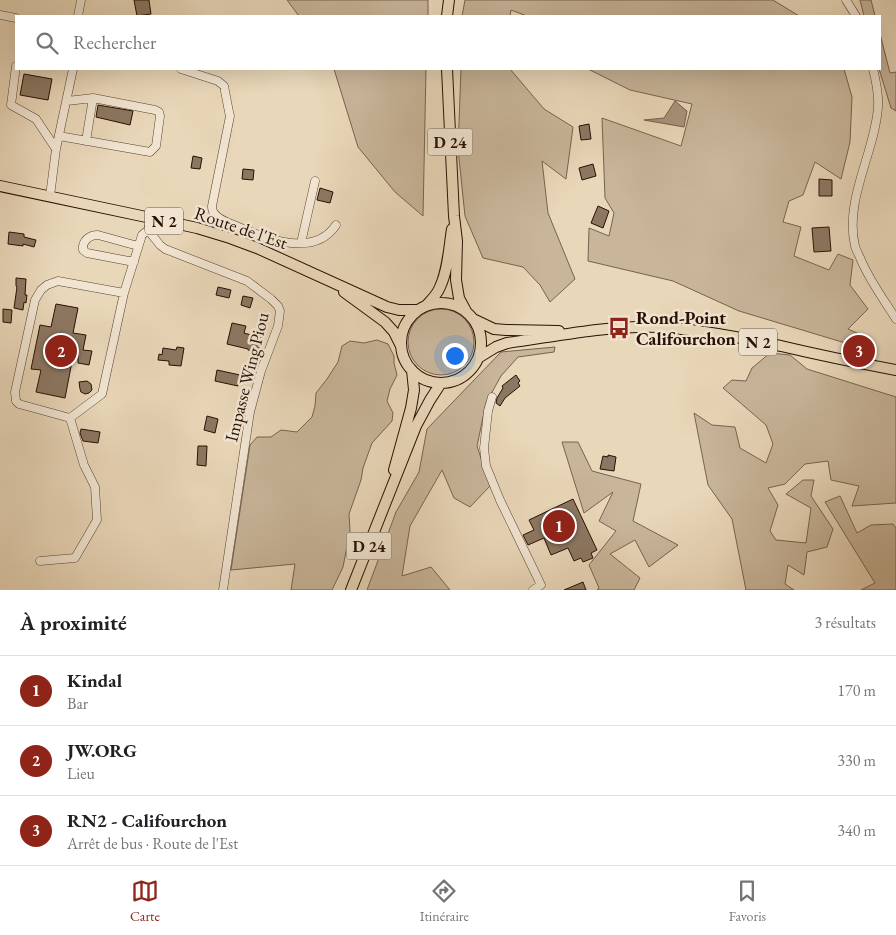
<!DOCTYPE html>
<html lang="fr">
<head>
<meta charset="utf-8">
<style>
  :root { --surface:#fff; --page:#f6f6f6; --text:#202124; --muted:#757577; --line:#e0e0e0; --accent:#8f2418 }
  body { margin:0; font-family:"EB Garamond",serif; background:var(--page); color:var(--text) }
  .you { position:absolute; left:454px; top:355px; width:18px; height:18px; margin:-12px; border:4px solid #fff; border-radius:50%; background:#1a73e8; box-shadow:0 0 0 8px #1a73e833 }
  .badge { display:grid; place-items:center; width:32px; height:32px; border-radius:50%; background:var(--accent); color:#fff; font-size:16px; font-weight:700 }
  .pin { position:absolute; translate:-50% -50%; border:2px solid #fff; box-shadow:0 1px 5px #0006 }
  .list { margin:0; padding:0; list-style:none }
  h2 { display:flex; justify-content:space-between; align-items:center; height:65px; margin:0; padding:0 20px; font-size:21px }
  h2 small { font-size:16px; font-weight:400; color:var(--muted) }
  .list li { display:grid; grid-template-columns:32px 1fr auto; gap:15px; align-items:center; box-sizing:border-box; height:70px; padding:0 20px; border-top:1px solid var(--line) }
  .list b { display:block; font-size:19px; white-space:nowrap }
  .list p { margin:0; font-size:16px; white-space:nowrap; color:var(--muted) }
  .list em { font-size:16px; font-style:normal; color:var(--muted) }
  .icon { flex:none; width:28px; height:28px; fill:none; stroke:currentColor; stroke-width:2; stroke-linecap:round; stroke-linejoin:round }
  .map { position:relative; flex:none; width:896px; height:590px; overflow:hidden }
  .search { position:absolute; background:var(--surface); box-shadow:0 5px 20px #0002; left:15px; right:15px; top:15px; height:55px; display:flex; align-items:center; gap:12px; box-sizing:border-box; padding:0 18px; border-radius:0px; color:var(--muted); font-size:19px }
  .sheet { height:275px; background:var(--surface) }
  nav { display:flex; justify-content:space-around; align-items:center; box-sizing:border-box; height:70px; border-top:1px solid var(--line); background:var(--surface); font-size:14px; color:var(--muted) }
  nav a { display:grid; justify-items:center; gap:2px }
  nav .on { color:var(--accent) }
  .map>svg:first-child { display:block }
</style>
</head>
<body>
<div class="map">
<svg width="896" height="590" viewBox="0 0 896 590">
  <rect width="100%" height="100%" fill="#e9d7b9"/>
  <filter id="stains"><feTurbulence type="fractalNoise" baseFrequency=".004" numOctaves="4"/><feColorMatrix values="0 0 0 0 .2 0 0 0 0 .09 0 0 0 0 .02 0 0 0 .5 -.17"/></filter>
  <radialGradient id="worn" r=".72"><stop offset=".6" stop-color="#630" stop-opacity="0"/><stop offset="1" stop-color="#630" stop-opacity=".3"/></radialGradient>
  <path fill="#c8b59a" stroke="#78624e" d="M287 0H428V16H299Z
    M465 0H773L799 16H527L511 10 510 16H462Z
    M860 0H871L875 16H864Z
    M880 34 890 73 896 72V111L891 108 879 69H880Z
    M334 69H426L423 216 395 192 358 147Z
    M461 69H510L544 109 573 127 566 179 542 161 548 213 575 279 550 302 540 285 523 267 483 258 465 216 458 149Z
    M588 69H844L852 97 850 142 841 179 815 162 803 195 789 201 783 222 801 227 794 256 829 270 838 254 853 260 850 285 868 309 848 329 866 337 862 348 739 311 673 281 588 261 589 228 609 236 614 213 605 198 602 118 681 146 692 104 630 90Z
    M408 342a33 33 0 1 1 66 0a33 33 0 1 1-66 0Z
    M377 340 388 344 394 356V363L397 375 390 389 387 401 393 413 392 421 372 443 363 468 361 480 349 514 350 531 343 567 332 590H291L295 564 231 570 250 445 257 437H271L281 430 297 432 312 417 315 406 316 393 327 379 338 362 342 346 350 341 364 343Z
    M555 347 554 352 518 357 501 376 486 403 477 446 490 486 470 507 454 498 442 470 410 526 402 576 431 567 450 590H367L396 512 419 472 427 429 501 352Z
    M770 353 790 355 807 369 896 397V503L852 506 859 486 831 480 828 461 805 464 785 484 768 488 778 505 770 531 776 540 806 543 811 508 786 494 803 480H814L811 496 833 529 827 547 807 552 804 575 788 565 785 584 794 590H746L732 519 708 485 694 413 712 425 735 427 740 448 766 463 773 444 766 425 723 388 732 380 746 381 752 368Z
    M562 442H578L592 471 641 484 633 521 678 545 649 567 635 540 610 554 640 578 634 590H597L599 588 589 565 616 531 599 521 613 492 584 513Z
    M840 496 857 533 871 525 893 524 896 528V590H861L875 583 825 502Z"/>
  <path fill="#a7937b" stroke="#745e4b" d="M675 101 687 111 684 127 644 120 664 118Z"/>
  <path fill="#8c7762" stroke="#280f03" d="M134 0H149L151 14 137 16Z
    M24 74 52 79 48 100 20 95Z
    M98 105 133 111 130 125 96 117Z
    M589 124 591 139 581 140 579 126Z
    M193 156 202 158 200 169 191 168Z
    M593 164 596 176 582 180 579 168Z
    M243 169 254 170 253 180 242 179Z
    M819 179 832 180V196H819Z
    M320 188 333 192 330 203 317 200Z
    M598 206 609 211 603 228 591 223Z
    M829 227 831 251 814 252 812 228Z
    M9 232 24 234V237L36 240 34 247 23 244V246L8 244Z
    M16 278 26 279 25 295H27L26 303 24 302 23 310 14 308 17 287 16 286Z
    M218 287 231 290 229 298 216 295Z
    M243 296 253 298 250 308 241 305Z
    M56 304 78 308 73 333 86 335 83 350 92 351 89 365 78 363V346H75L65 398 36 392 41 370 31 369 40 325 51 327Z
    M3 309 12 310 11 323 3 322Z
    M232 323 246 326 244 333 262 338 258 352 248 350V349L227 344Z
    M177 347 184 348 181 366 169 365V361L158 360 159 354 162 355 163 348 176 350Z
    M217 370 240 375 238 386 215 381Z
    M516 375 520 381 518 383 520 386 505 398 500 406 496 403 497 398 503 388 502 386Z
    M87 381 91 384 92 390 89 393 85 394 81 392 80 389 79 382Z
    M207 416 218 419 215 433 204 430Z
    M81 429 100 432 98 443 83 441 80 433Z
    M198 446H207L206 466 197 465Z
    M608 455 616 457 614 471 600 469 603 456 608 457Z
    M573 499 597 550 591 553 593 558 583 562 581 558 574 561 568 548 551 555 544 538 528 545 523 535 534 530 529 520Z
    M583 582 586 590H564Z"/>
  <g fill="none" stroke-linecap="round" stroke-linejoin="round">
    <g stroke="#584130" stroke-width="9">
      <path id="minor" d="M846 0 856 16
        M0 15 16 18
        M78 16 81 0
        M16 66 11 105 36 119 56 149
        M181 69 218 81 224 86 229 112 230 116 212 206C212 209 213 212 214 213 219 221 233 224 241 228 269 240 315 257 336 225
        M873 69C876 81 879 94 878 107 875 152 844 200 855 246 856 250 859 255 861 260 870 281 884 300 896 319
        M59 136 150 152 156 146 160 116 159 112 155 110 93 98 67 101
        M86 141 93 98
        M50 196 56 149 73 69
        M151 218 148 230 160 245 165 249 247 281 271 299 278 306 280 311 278 326 261 371 250 412 223 590
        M301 243 315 181
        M134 262 87 253 83 250C82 241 89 235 98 235L138 246
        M492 397 488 411 484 448 486 466 500 500 541 585 533 590
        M70 418 19 404 16 401 15 392 35 300 41 290 47 285 58 281 124 293
        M40 561 75 558 97 520 95 487 84 465 70 418 102 394 124 293 142 235 148 230"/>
    </g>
    <g stroke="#280f03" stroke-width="12">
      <path id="major" d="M447 16 449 0
        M447 69 454 216 457 241 456 280 459 298 466 311
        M0 186 151 218 197 228 230 238 257 248 387 307 399 310H418
        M344 292 385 322 394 332 401 346
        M401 343a40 40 0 1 1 80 0a40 40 0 1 1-80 0Z
        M426 306C431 300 437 295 440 287 448 270 449 248 452 229
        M473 319 494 329 506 330 559 331
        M478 358 496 347 507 343C558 336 609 325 661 327 702 330 741 338 781 346 819 355 858 363 896 370
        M394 470 411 408 414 390 412 370
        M351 590 416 426 430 400 441 383"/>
    </g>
    <use href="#minor" stroke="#f1e5d2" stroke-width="8"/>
    <use href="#major" stroke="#e9d7b9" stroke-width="10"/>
  </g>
  <defs>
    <g id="bus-bare" transform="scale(1.725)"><path d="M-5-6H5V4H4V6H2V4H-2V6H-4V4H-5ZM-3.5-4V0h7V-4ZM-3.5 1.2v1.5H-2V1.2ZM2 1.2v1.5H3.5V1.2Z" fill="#8f2418" stroke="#f1e5d2" stroke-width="2.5" paint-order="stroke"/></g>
  </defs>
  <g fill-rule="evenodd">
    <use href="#bus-bare" x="619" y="328"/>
  </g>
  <g text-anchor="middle" stroke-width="5" stroke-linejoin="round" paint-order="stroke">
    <g fill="#f1e5d2" stroke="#644f41" stroke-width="1">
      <rect x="427.5" y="128.5" width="45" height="27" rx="4"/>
      <rect x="145" y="207.5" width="38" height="27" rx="4"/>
      <rect x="739" y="328.5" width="38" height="27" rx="4"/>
      <rect x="346.5" y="532.5" width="45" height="27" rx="4"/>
    </g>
    <g font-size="16" font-weight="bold" fill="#280f03">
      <text x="450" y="148">D 24</text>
      <text x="164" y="227">N 2</text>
      <text x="758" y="348">N 2</text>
      <text x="369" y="552">D 24</text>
    </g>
    <g font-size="18" fill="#280f03" stroke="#f1e5d2">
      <text transform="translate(241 228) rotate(19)" y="6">Route de l'Est</text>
      <text transform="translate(247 377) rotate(-76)" y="6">Impasse Wing Piou</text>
    </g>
    <g font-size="18" font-weight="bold" fill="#280f03" stroke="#f1e5d2" text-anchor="start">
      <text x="636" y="324">Rond-Point<tspan x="636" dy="21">Califourchon</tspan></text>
    </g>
  </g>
  <rect width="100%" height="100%" filter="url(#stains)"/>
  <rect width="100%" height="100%" fill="url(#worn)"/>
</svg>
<div class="you"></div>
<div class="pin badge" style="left:559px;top:526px">1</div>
<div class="pin badge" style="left:61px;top:351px">2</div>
<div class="pin badge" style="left:859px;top:351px">3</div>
<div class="search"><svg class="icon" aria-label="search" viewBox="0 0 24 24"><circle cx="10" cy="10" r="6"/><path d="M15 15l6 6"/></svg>Rechercher</div>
</div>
<section class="sheet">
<h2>À proximité<small>3 résultats</small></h2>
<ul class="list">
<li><span class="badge">1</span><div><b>Kindal</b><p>Bar</p></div><em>170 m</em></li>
<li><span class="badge">2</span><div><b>JW.ORG</b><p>Lieu</p></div><em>330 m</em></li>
<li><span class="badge">3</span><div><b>RN2 - Califourchon</b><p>Arrêt de bus · Route de l'Est</p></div><em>340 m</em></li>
</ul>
</section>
<nav>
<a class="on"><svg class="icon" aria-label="map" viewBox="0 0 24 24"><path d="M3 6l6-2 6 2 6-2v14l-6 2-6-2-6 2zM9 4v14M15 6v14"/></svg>Carte</a>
<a><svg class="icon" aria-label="directions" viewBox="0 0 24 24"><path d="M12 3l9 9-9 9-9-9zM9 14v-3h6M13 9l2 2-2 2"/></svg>Itinéraire</a>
<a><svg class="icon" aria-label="saved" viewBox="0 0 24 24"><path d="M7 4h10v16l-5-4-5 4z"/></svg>Favoris</a>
</nav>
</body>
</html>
